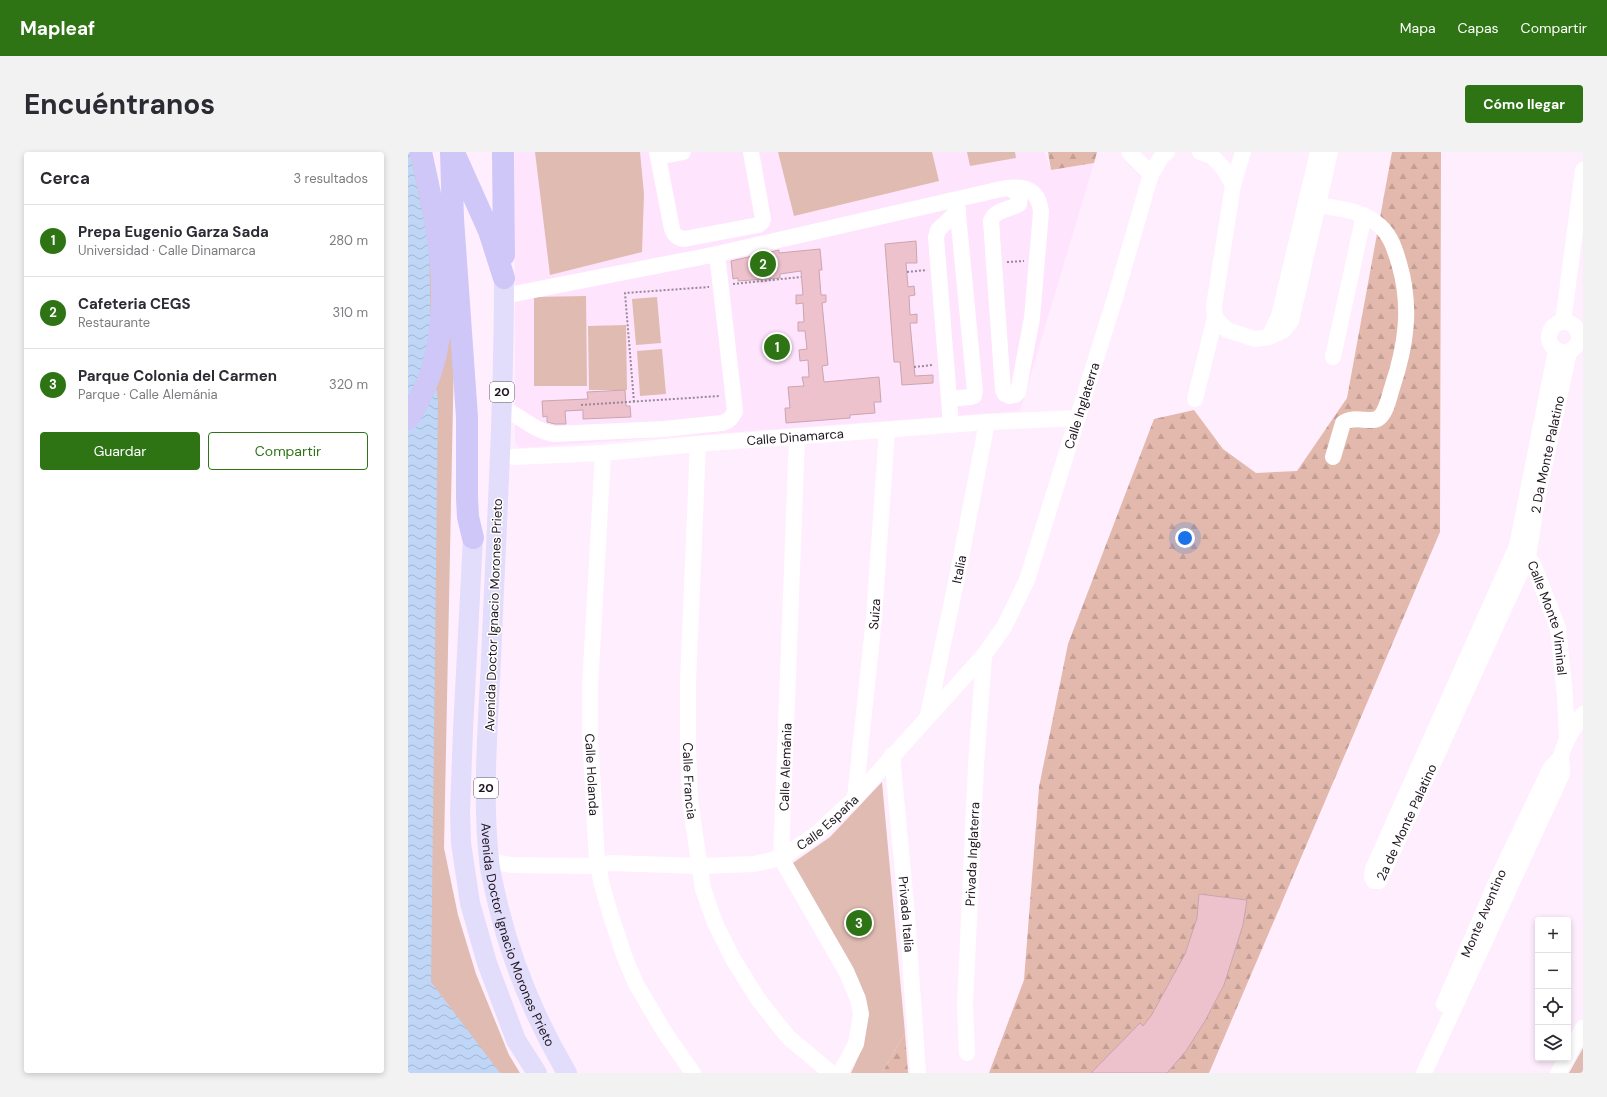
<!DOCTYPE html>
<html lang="es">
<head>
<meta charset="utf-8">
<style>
  :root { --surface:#fff; --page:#f2f2f3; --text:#2b2b33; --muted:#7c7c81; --line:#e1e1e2; --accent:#2e7415 }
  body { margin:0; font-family:"DM Sans",sans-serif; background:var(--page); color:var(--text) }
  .controls { position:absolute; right:12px; bottom:12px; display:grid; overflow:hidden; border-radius:4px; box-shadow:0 2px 6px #0003 }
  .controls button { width:36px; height:36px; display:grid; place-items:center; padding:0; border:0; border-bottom:1px solid var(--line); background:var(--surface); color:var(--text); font:20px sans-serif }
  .you { position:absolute; left:777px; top:386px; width:14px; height:14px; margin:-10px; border:3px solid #fff; border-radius:50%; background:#1a73e8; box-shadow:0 0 0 6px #1a73e833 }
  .badge { display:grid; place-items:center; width:26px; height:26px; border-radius:50%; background:var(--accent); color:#fff; font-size:13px; font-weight:700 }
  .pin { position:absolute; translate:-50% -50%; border:2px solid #fff; box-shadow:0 1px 4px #0006 }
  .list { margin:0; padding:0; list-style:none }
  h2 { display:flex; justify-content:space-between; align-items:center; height:52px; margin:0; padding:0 16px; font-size:17px }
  h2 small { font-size:13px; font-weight:400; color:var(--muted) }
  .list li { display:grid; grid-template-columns:26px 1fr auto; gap:12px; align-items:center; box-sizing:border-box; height:72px; padding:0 16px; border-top:1px solid var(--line) }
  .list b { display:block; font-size:15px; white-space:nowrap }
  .list p { margin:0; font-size:13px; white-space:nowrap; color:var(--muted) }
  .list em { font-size:13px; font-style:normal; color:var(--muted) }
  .actions { display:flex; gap:8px; padding:12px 16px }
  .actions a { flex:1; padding:9px 0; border:1px solid var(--accent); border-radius:4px; text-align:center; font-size:14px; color:var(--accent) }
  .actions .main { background:var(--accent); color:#fff }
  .icon { flex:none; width:22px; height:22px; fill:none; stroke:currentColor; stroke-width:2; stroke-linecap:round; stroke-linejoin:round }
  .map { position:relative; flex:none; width:1175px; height:921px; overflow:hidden; border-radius:4px }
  header { display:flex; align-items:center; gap:24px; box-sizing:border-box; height:56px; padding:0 20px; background:var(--accent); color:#fff }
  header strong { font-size:19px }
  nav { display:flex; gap:22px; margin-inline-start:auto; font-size:14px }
  .intro { display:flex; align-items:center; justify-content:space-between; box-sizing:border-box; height:96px; padding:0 24px }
  h1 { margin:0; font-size:28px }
  .button { padding:10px 18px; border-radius:4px; background:var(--accent); color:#fff; font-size:14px; font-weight:700 }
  main { display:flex; gap:24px; padding:0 24px }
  aside { flex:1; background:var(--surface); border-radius:4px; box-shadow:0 2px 6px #0003 }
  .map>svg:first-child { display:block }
</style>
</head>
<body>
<header>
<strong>Mapleaf</strong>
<nav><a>Mapa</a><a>Capas</a><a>Compartir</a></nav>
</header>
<div class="intro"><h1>Encuéntranos</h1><a class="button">Cómo llegar</a></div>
<main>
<aside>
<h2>Cerca<small>3 resultados</small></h2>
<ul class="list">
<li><span class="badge">1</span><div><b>Prepa Eugenio Garza Sada</b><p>Universidad · Calle Dinamarca</p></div><em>280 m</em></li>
<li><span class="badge">2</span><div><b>Cafeteria CEGS</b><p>Restaurante</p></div><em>310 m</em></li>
<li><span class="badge">3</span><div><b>Parque Colonia del Carmen</b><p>Parque · Calle Alemánia</p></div><em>320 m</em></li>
</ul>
<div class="actions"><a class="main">Guardar</a><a>Compartir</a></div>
</aside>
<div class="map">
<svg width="1175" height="921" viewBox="0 0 1175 921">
  <defs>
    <pattern id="forest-firs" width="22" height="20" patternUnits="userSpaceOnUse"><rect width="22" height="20" fill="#e3b9ad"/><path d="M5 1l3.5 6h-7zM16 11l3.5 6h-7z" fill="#c29e94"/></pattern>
    <pattern id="water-waves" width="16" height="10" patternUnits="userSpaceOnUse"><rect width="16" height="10" fill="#bfd6f7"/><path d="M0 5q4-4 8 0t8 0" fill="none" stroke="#a4b7d3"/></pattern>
  </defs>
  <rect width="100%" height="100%" fill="#ffeefe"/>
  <path fill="#fee4fd" d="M107 0H636L643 18 686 11 612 259 112 296 107 290Z"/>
  <path fill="#e0bbb1" d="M0 0H21L46 203 36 696 50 763 68 822 101 903 112 921H0Z
    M127 0H232L236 42 234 100 142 123Z
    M370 0H524L531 29 386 64Z
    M559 0H607L608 6 562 14Z
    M178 144 179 234H126V145Z
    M249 145 253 191 228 193 224 147Z
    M218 173 219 238H181L180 174Z
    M254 197 258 242 232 244 229 199Z
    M474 630 497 881 474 921H443L454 897 457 860 382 713 422 685Z
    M1175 896V921H1161Z"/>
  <path fill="url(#forest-firs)" d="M640 0H689L686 11 643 18Z
    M984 0H1033L1032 380 801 921H581L616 828 631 635 660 492 746 267 786 258 815 297 848 321 889 319 939 246Z
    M497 881 500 921H474Z"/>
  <path fill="url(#water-waves)" d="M0 0H2L21 93 23 192 30 249 23 830 92 921H0Z"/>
  <path fill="#edc2cd" stroke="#caa5ae" d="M508 89 509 111H498L500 135 506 134 507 143 501 144 502 163 509 162V171H502L507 224 525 223V231L494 233 492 210H486L477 92Z
    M412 97 414 118H411L413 143H418V150L414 151 420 213 414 214 416 230 471 225 473 250H466L467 261 442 263V266L378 271 377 256H382L380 235 396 234 394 225H401L400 208 392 209 391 198 399 197 397 179H390V170H396L395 151 388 152V143H395L393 119 372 122V126L330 129V126L325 127 323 109 371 98V101Z
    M217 238 218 254H222L223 265 175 267V258L157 259 158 272H147L139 270V264L135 265 134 249 180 247 179 240Z
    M791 742 839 748 835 773 816 833 797 869 778 899 759 921H683L732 871 735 874 743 864 777 802 789 766Z"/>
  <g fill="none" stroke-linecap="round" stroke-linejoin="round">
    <path stroke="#978a97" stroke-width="2" stroke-dasharray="2 2" stroke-linecap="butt" d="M599 110 616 109
      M499 120 519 118
      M325 132 393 125
      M506 215 525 213
      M226 250 217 141 301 135
      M173 253 312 244"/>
    <g stroke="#fff" stroke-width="16">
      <path d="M249 0 264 77C266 83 269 86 276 87L350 73 354 70 355 67 343 0"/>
      <path d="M721 0 743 22"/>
      <path d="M792 0 804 4 816 17 825 33 806 154 807 166 819 178 847 187 861 185 871 164 910 0"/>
      <path d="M250 5 275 0"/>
      <path d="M825 33 835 0"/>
      <path d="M910 53C931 57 955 58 972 74 983 84 987 98 991 111 1004 155 998 194 984 236 981 245 979 258 972 265 964 273 947 262 935 271L925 305"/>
      <path d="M96 144 309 102 567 43C592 38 629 22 633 60L624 166 610 240 607 243 602 244 597 242 595 238 583 69C587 57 602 58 611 52 613 43 608 40 601 36"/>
      <path d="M1155 170 1175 18"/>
      <circle cx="1156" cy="185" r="15"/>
      <path d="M861 185 875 179 883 169 922 0"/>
      <path id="s1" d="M1148 198 1109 394 965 717 964 725 966 729H971L972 727 1120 404 1130 343 1161 200"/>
      <path d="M925 205 956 63"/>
      <path d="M541 247 562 245 566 244 567 239 549 52"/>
      <path d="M787 247 807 166"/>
      <path d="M94 256C114 264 125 279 146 282L256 277 314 271C321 269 324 266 327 259L309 102"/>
      <path d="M543 273 528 85 530 78 550 59"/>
      <path d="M389 285 373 706 438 819 450 847 453 862 448 892 432 921"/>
      <path id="s2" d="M290 292 280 530V599L282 649 295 737 307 771 325 807 350 847 380 885 423 921"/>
      <path id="s3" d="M195 301 182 536V582L189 710 195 737 203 764 217 806 228 832 257 881 285 921"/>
      <path id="s4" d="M105 305 195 301 290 292 579 270 670 266"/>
      <path id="s5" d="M1115 399 1125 412 1150 476 1157 544 1159 588"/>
      <path id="s6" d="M520 563 550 421 579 270"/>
      <path id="s7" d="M484 603 499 763 510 921"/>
      <path id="s8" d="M447 646 466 466 479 278"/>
      <path id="s9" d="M81 709 103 713 190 714 202 711 292 714 346 712 373 706 407 683 447 646 576 503 596 475 619 428 707 146 743 22 754 4 759 0"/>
      <path id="s10" d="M1036 852 1091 724 1142 617 1153 605"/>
      <path id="s11" d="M559 901 557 854 568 613 576 503"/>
      <path d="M1160 904 1175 876"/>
      <path d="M1016 921 1154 622C1155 616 1153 611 1153 606 1154 592 1168 573 1175 562"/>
      <path d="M1150 921 1159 906"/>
    </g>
    <g stroke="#e2ddfb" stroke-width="20">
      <path id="s12" d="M96 126C96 254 88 381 83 509 80 573 74 644 81 708 82 719 85 730 87 740 101 804 126 865 159 921"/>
      <path d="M65 386 55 578 52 660 53 691 62 751 79 811 108 888 129 921"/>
    </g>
    <path stroke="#cec7f8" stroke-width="22" d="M43 0 45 67 59 265V346L60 365 65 386
      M95 0 96 103
      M47 3 81 79 96 126
      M0 267C10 253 17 236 23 220 46 148 29 72 13 0"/>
  </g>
  <g text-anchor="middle" stroke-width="3" stroke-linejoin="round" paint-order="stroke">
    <g fill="#fff" stroke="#625b62" stroke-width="1">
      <rect x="82" y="230" width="24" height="20" rx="3"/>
      <rect x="66" y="626" width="24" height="20" rx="3"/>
    </g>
    <g font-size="12" font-weight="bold" fill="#1f151f">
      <text x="94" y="244">20</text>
      <text x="78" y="640">20</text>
    </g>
    <g font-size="13" fill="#1f151f" stroke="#fff">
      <text dy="5" stroke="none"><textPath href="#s9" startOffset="851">Calle Inglaterra</textPath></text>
      <text dy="5" stroke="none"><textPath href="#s4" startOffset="283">Calle Dinamarca</textPath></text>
      <text dy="5" stroke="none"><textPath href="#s1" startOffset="1032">2 Da Monte Palatino</textPath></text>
      <text dy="5" stroke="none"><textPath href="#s6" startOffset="149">Italia</textPath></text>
      <text dy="5" stroke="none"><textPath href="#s8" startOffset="185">Suiza</textPath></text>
      <text transform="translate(85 463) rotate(-88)" y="5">Avenida Doctor Ignacio Morones Prieto</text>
      <text dy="5" stroke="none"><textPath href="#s5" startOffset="73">Calle Monte Viminal</textPath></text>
      <text transform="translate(377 615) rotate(-88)" y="5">Calle Alemánia</text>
      <text dy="5" stroke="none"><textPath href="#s3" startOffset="322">Calle Holanda</textPath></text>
      <text dy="5" stroke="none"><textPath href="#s2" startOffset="337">Calle Francia</textPath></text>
      <text dy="5" stroke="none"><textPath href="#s1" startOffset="636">2a de Monte Palatino</textPath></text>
      <text dy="5" stroke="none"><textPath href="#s9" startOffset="352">Calle España</textPath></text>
      <text dy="5" stroke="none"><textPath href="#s11" startOffset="199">Privada Inglaterra</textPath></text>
      <text dy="5" stroke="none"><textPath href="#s10" startOffset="99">Monte Aventino</textPath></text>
      <text dy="5" stroke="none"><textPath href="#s7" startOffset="160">Privada Italia</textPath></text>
      <text dy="5" stroke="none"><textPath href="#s12" startOffset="662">Avenida Doctor Ignacio Morones Prieto</textPath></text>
    </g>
  </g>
</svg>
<div class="controls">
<button>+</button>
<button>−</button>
<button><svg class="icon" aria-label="locate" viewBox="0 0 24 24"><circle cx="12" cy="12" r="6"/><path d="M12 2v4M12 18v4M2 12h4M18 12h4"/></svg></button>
<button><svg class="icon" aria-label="layers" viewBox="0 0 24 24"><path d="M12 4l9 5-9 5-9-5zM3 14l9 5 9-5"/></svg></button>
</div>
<div class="you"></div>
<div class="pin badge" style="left:369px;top:195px">1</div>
<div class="pin badge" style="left:355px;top:112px">2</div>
<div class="pin badge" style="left:451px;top:771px">3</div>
</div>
</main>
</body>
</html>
